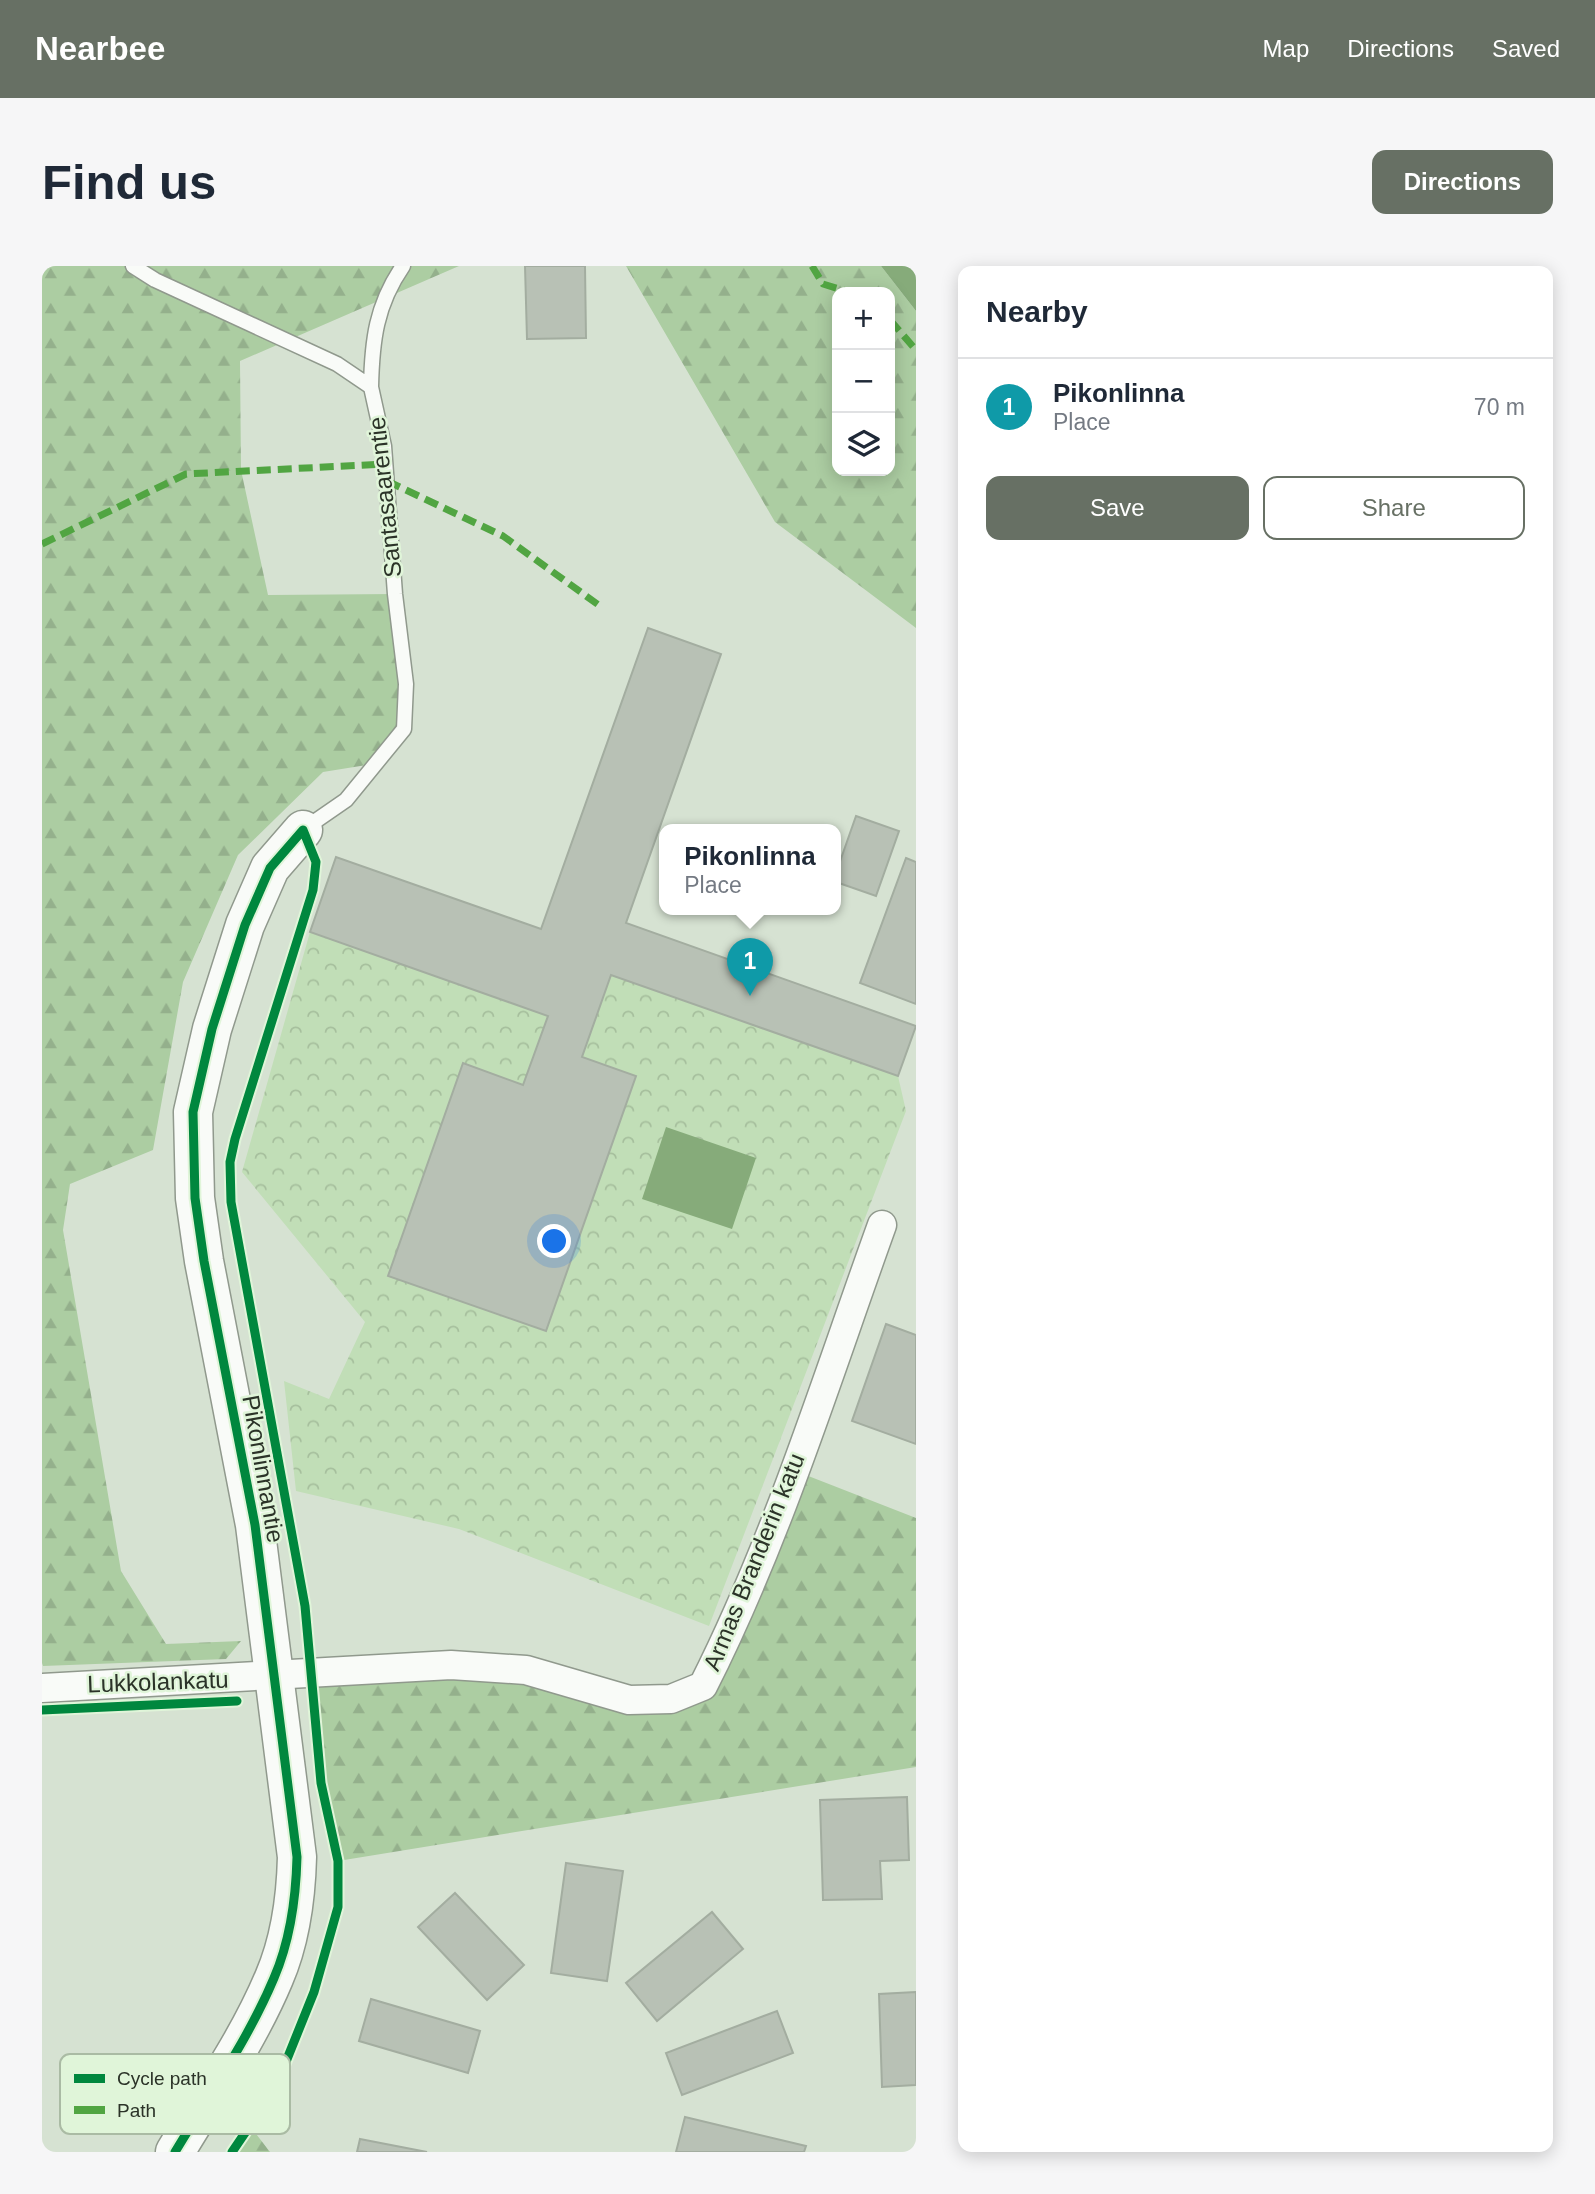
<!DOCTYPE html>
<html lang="en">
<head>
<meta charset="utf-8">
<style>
  :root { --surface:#fff; --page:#f6f6f7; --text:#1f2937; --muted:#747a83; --line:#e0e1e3; --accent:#677064 }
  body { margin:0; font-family:Arial,sans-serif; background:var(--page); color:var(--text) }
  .controls { position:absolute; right:21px; top:21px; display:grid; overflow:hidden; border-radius:14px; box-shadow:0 4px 18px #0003 }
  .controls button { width:63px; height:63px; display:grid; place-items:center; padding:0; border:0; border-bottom:2px solid var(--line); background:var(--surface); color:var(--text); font:35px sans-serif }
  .you { position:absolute; left:513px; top:976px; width:24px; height:24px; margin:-18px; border:5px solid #fff; border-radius:50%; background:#1a73e8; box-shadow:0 0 0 10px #1a73e833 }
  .badge { display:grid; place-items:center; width:46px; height:46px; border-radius:50%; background:var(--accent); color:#fff; font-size:23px; font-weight:700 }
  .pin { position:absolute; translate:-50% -58px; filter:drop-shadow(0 2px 4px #0008) }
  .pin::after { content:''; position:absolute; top:37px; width:24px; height:21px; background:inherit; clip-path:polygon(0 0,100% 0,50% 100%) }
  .popup { position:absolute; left:617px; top:558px; width:182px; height:91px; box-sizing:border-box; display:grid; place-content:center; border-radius:14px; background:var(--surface); filter:drop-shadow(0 2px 5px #0005); font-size:23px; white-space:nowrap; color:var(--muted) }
  .popup b { font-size:26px; color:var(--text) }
  .popup::after { content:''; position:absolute; left:50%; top:100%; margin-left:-14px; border:14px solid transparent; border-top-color:var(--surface) }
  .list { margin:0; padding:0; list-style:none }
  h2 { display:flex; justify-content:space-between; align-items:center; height:91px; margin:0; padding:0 28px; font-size:30px }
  h2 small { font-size:23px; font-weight:400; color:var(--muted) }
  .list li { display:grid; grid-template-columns:46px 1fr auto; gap:21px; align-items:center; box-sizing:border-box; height:98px; padding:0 28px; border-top:2px solid var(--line) }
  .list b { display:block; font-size:26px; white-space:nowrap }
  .list p { margin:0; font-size:23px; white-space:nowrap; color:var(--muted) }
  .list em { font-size:23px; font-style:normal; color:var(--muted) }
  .actions { display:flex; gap:14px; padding:21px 28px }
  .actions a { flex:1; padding:16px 0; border:2px solid var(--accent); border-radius:14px; text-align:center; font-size:24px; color:var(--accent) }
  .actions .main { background:var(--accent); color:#fff }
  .icon { flex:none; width:38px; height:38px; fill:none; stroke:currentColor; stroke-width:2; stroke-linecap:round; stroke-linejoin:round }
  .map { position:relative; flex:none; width:874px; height:1886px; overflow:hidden; border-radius:14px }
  header { display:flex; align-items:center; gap:42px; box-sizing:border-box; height:98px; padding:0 35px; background:var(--accent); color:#fff }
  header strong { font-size:33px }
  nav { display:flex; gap:38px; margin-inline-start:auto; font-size:24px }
  .intro { display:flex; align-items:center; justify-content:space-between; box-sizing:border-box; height:168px; padding:0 42px }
  h1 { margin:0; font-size:49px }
  .button { padding:18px 32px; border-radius:14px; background:var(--accent); color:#fff; font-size:24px; font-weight:700 }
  main { display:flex; gap:42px; padding:0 42px }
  aside { flex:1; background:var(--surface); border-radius:14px; box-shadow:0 4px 18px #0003 }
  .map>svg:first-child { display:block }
</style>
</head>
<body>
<header>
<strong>Nearbee</strong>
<nav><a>Map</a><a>Directions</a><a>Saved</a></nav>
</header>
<div class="intro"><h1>Find us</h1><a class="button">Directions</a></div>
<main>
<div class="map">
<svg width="874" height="1886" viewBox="0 0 874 1886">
  <defs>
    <pattern id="forest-firs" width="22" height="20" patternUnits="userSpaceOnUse" patternTransform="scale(1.75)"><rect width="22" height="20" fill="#accda2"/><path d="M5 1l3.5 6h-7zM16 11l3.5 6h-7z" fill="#94b08c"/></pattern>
    <pattern id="park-crowns" width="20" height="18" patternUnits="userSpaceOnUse" patternTransform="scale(1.75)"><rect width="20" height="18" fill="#c1deb7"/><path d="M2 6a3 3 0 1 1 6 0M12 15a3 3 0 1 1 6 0" fill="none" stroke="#a6bf9d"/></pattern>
  </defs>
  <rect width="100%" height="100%" fill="#d6e2d2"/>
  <path fill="url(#forest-firs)" fill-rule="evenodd" d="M0 0H417L198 95 199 204 226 329 353 328 362 463 337 497 281 506 196 589 141 716 111 884 28 918 21 964 79 1305 124 1378 199 1375 184 1393 1 1400 0 1397Z
    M584 0H839L874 45V362L733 256ZM848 26V205H795V26Z
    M751 1204 874 1252V1501L296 1595 279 1517 267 1407 409 1399 587 1434 661 1420Z
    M208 1860 228 1886H190Z"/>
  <path fill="url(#park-crowns)" d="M268 666 506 750 481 819 421 798 346 1009 504 1065 594 811 540 791 569 709 856 810 864 845 667 1360 417 1263 254 1225 242 1115 287 1133 323 1056 200 906Z"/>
  <path fill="#86ab7a" d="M839 0H874V45Z
    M624 861 714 892 690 963 600 933Z"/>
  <path fill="#b8c1b5" stroke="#a3ada0" stroke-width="2" d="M483 0H543L544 72 485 73Z
    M606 362 679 388 584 657 874 760 856 810 569 709 540 791 594 810 504 1065 346 1010 421 797 481 819 506 750 268 666 294 591 499 663Z
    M814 550 857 565 834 630 794 616V607Z
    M864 592 874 596V738L818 717Z
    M844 1058 874 1069V1178L810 1155Z
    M865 1531 867 1594 838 1595 840 1633 781 1634 778 1534Z
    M524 1597 581 1605 565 1715 509 1707Z
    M413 1627 482 1699 445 1734 376 1661Z
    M670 1646 701 1683 615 1755 584 1717Z
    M874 1726V1819L840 1821 837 1728Z
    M329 1733 438 1765 426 1807 317 1775Z
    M735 1745 751 1787 640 1829 624 1787Z
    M643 1851 764 1880 762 1886H634Z
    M318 1873 385 1886H315Z"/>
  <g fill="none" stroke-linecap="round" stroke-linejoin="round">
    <g stroke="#90998d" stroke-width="17">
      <path id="lane" d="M91 0 113 14 295 98 329 121 342 180 353 328 364 418 362 463 304 534 262 563
        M329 121C330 75 334 39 361 0"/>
    </g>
    <g stroke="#90998d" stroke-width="31">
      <path id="street" d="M0 1422 409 1399 484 1404 587 1434 629 1433 661 1420C735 1274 784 1114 840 959"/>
    </g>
    <g stroke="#90998d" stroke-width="41">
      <path id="secondary" d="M133 1886C167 1829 206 1774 232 1712 248 1675 254 1631 255 1591L213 1259 162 995 153 932 151 846 170 763 203 659 228 602 261 564"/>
    </g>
    <use href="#lane" stroke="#f9fbf8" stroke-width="14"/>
    <use href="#street" stroke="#f9fbf8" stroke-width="28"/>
    <use href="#secondary" stroke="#f9fbf8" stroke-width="38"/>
    <path stroke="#51a542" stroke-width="7" stroke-dasharray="14 7" stroke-linecap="butt" d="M770 0 781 18 807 26
      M848 54 874 84
      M345 215 461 270 558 340
      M0 278 144 208 343 198"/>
    <g stroke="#e0f5d9" stroke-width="13">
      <path id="cycleway" d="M0 1444 195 1435
        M133 1886C167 1829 206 1774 232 1712 248 1675 254 1631 255 1591L213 1259 162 995 153 932 151 846 170 763 203 659 228 602 261 564 274 596 271 624 193 873 188 896 189 936 263 1340 279 1517 296 1595V1641L272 1726 233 1823 190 1886"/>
    </g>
    <use href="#cycleway" stroke="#00873e" stroke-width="9"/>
  </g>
  <g text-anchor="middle" stroke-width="5" stroke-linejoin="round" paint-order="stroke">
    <g font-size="24" fill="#2b3328" stroke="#e0f5d9">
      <text transform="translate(343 231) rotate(-96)" y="8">Santasaarentie</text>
      <text transform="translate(221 1203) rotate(80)" y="8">Pikonlinnantie</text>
      <text transform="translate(712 1296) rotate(-68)" y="8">Armas Branderin katu</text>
      <text transform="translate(116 1416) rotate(-2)" y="8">Lukkolankatu</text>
    </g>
  </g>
  <rect x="18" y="1788" width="230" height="80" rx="10" fill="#e0f5d9" stroke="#aabba4" stroke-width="2"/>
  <rect x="32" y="1808" width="31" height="9" fill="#00873e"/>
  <rect x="32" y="1840" width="31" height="8" fill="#51a542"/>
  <g font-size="19" fill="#2b3328">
    <text x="75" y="1819">Cycle path</text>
    <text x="75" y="1851">Path</text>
  </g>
</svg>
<div class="controls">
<button>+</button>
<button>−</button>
<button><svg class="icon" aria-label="layers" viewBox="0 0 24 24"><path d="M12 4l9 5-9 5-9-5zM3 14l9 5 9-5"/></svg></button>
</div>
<div class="you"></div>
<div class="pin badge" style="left:708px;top:730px;background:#0f9aa8">1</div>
<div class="popup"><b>Pikonlinna</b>Place</div>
</div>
<aside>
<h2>Nearby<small></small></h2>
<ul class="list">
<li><span class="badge" style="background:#0f9aa8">1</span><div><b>Pikonlinna</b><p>Place</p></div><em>70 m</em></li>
</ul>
<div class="actions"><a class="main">Save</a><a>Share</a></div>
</aside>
</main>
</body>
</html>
